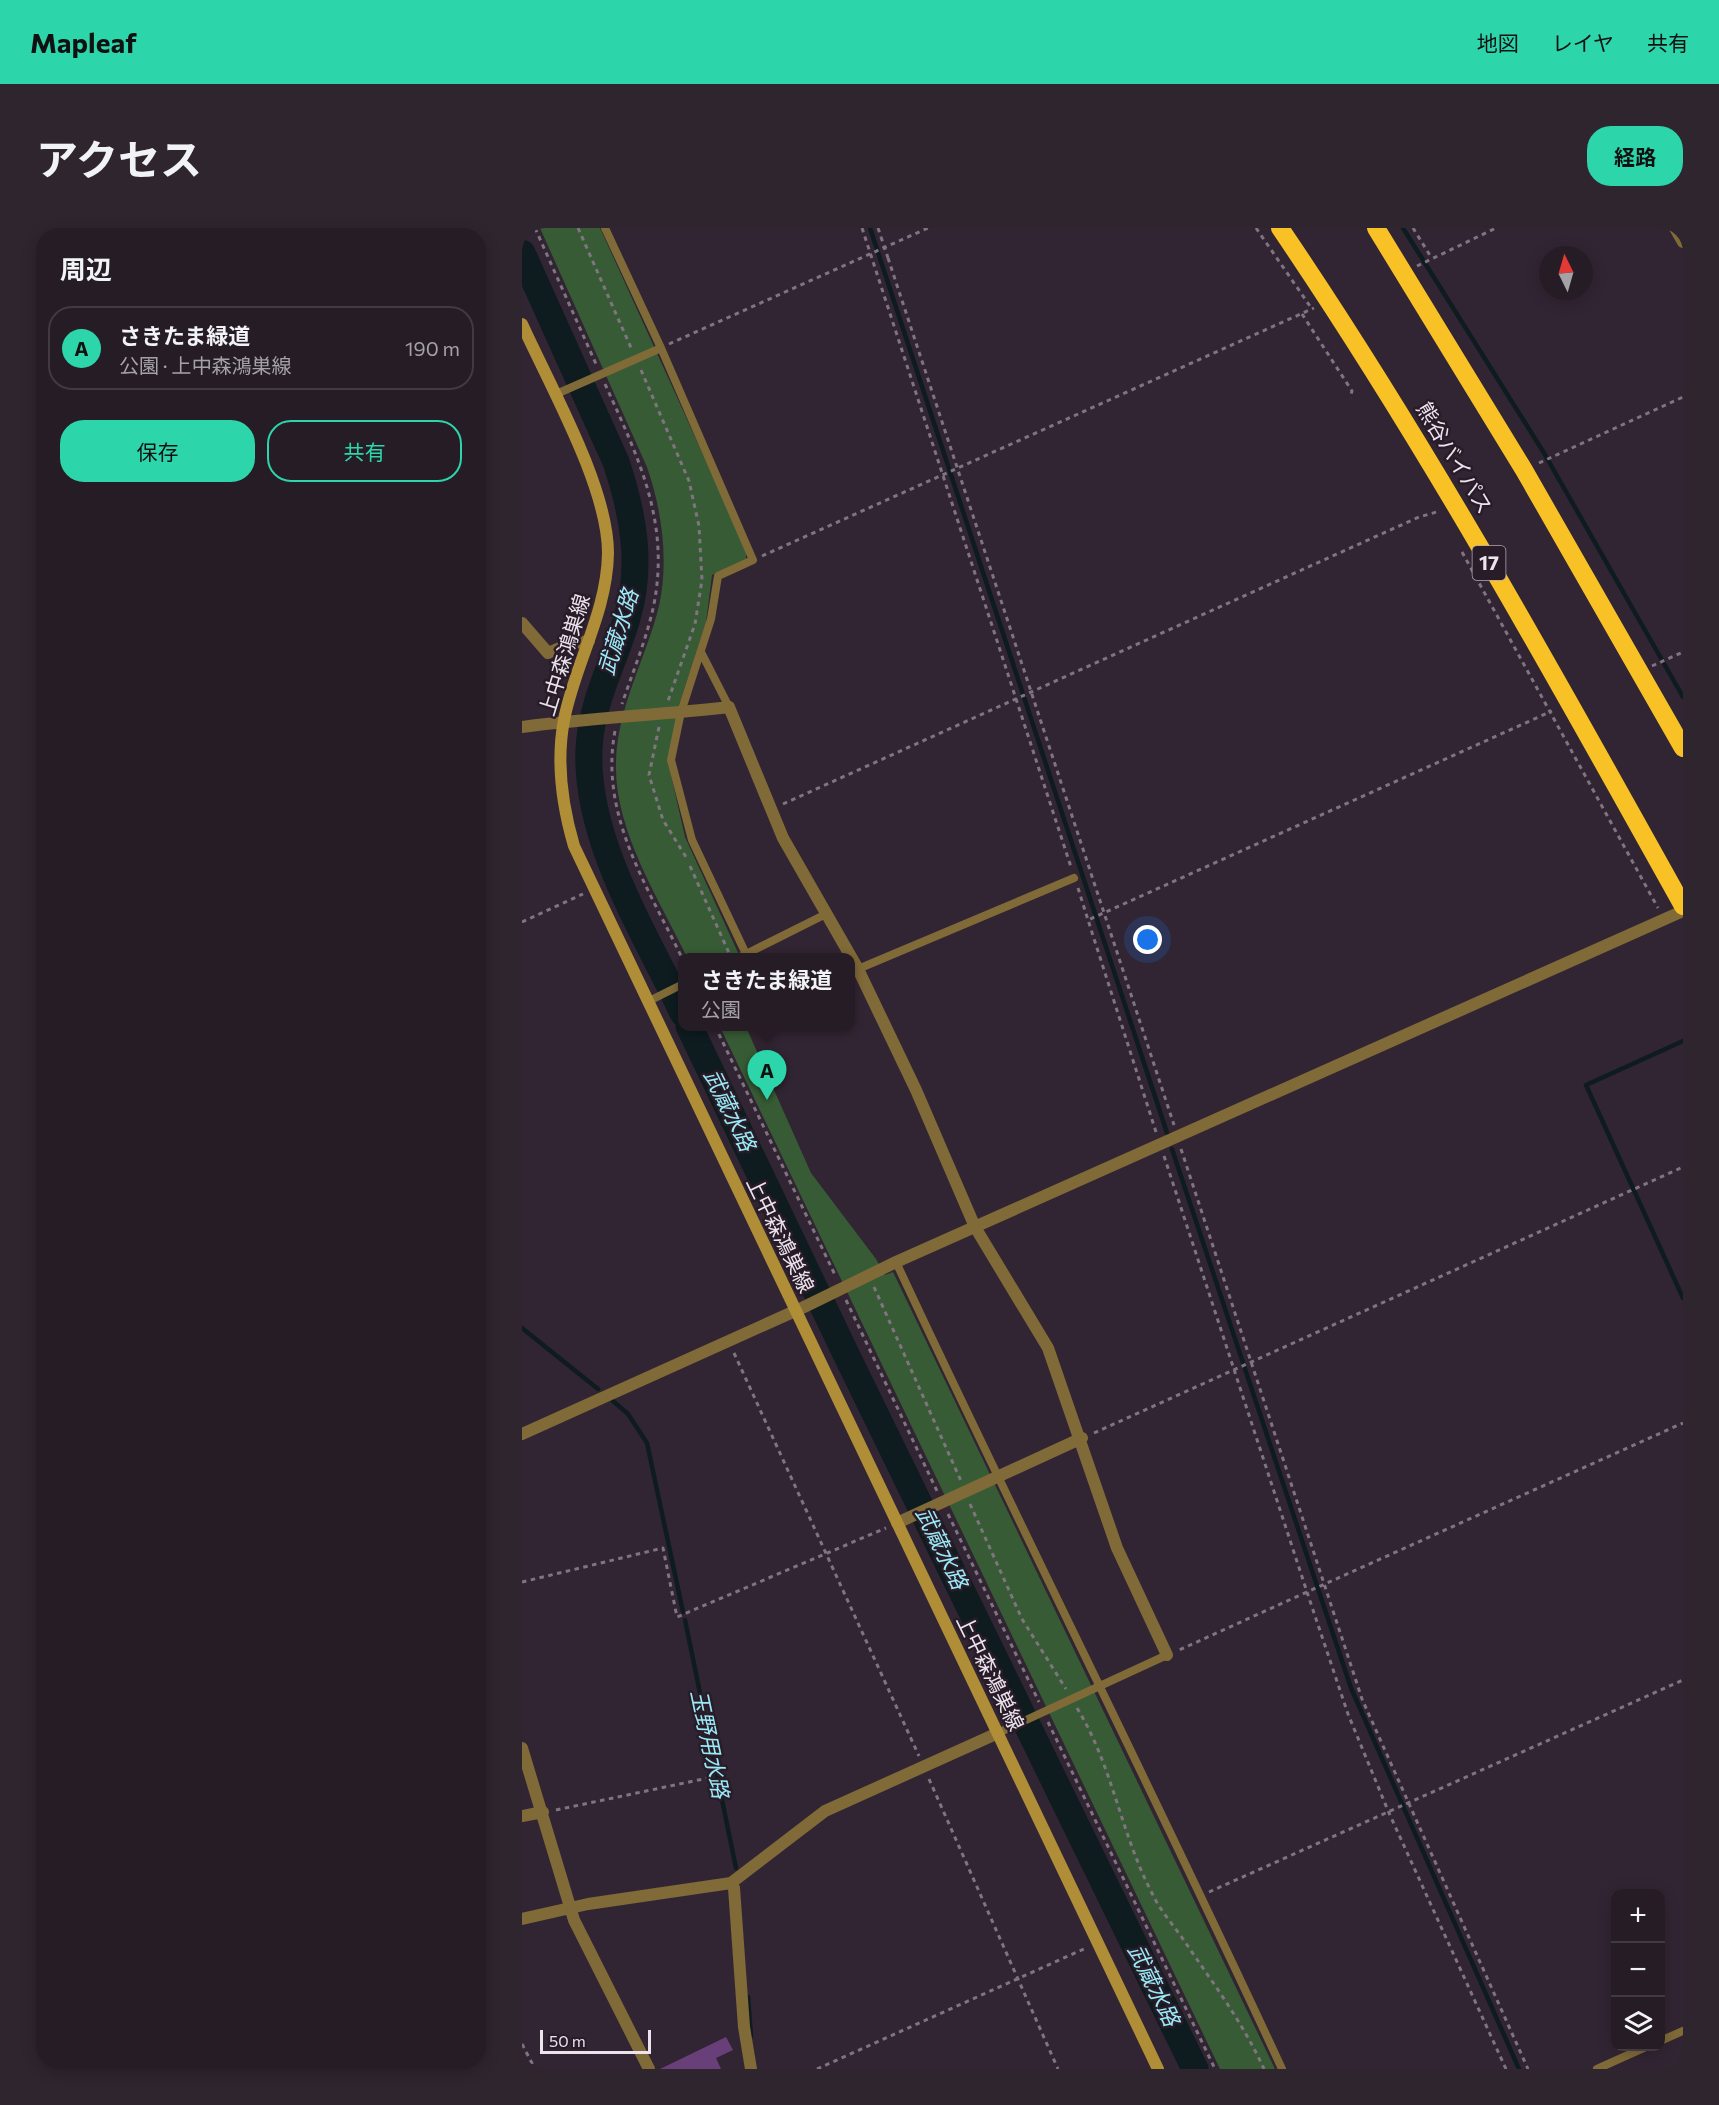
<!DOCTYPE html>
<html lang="ja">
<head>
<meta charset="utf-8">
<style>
  :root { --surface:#261c26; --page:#2e252e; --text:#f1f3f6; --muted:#a4a1a7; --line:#423a43; --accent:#2dd5ab }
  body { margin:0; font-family:Commissioner,"Noto Sans JP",sans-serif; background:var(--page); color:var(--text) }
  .controls { position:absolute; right:18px; bottom:18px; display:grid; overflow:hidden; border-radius:12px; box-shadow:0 3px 15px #0003 }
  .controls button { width:54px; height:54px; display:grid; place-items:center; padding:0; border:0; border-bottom:2px solid var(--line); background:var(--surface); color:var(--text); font:30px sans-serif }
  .compass { position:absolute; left:1017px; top:18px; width:54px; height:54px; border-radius:50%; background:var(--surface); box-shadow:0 3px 15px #0003; rotate:355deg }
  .scale { position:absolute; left:18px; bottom:15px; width:111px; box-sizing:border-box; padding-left:6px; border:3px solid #ece4ed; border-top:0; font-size:16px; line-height:21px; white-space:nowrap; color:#ece4ed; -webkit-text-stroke:4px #281c29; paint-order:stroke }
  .you { position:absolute; left:626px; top:712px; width:21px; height:21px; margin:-15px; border:4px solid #fff; border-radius:50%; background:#1a73e8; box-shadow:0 0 0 9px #1a73e833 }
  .badge { display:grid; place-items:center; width:39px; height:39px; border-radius:50%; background:var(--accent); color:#111; font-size:20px; font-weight:700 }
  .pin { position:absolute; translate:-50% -50px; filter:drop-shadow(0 2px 3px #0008) }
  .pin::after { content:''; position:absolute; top:32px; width:21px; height:18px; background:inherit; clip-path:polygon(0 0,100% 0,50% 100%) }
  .popup { position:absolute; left:156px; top:725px; width:177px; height:78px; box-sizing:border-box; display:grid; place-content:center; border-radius:12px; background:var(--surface); filter:drop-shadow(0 2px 4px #0005); font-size:20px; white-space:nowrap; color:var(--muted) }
  .popup b { font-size:22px; color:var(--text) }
  .popup::after { content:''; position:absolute; left:50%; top:100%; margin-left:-12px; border:12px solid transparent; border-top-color:var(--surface) }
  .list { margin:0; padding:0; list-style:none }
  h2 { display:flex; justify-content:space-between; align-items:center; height:78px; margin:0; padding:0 24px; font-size:26px }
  h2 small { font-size:20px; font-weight:400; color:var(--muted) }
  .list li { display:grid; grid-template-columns:39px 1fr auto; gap:18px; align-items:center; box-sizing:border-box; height:84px; margin:0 12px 12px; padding:0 12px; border:2px solid var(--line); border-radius:24px }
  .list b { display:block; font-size:22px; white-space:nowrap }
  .list p { margin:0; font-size:20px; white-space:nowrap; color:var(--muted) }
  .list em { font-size:20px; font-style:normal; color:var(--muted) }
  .actions { display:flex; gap:12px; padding:18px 24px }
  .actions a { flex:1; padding:14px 0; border:2px solid var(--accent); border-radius:24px; text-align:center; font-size:21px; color:var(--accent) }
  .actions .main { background:var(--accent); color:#111 }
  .icon { flex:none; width:33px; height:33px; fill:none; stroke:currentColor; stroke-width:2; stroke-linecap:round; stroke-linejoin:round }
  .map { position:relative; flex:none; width:1161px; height:1841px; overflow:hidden; border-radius:24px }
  header { display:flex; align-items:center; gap:36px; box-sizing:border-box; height:84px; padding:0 30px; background:var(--accent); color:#111 }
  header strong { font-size:28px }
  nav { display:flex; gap:33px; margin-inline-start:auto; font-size:21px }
  .intro { display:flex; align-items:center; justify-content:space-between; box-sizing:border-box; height:144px; padding:0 36px }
  h1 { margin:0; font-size:42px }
  .button { padding:15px 27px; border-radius:24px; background:var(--accent); color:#111; font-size:21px; font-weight:700 }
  main { display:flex; gap:36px; padding:0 36px }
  aside { flex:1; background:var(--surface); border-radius:24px; box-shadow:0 3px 15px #0003 }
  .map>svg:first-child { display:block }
</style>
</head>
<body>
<header>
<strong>Mapleaf</strong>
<nav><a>地図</a><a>レイヤ</a><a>共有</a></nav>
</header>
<div class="intro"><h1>アクセス</h1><a class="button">経路</a></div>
<main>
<aside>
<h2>周辺<small></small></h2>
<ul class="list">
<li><span class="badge">A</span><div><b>さきたま緑道</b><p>公園 · 上中森鴻巣線</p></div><em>190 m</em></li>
</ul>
<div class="actions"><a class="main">保存</a><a>共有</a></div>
</aside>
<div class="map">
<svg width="1161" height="1841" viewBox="0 0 1161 1841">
  <rect width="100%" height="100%" fill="#322533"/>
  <path fill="#375c35" d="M18 0H78L224 321V331L190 347 184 394 157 477 146 534 163 609 218 729H165C137 671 92 602 94 535 95 479 124 431 137 378 147 333 140 282 125 239Z
    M198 799H224L289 945 354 1031 363 1047 371 1044 753 1841H698Z"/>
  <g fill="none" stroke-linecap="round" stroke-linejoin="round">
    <path stroke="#0e1c1f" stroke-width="4.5" d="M348 0 645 905
      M881 0 1022 225 1161 469
      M1161 813 1064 857 1161 1070
      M650 921 829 1460 997 1841
      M0 1100 76 1161
      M91 1173 106 1186 125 1215 161 1384
      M163 1392 214 1640
      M226 1769 229 1808"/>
    <path stroke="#0e1c1f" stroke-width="27" d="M0 25 94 234C111 285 121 337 105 390 92 435 69 474 67 521 63 612 123 705 161 785
      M167 798 324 1126 673 1841"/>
  </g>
  <path fill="#693f79" d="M204 1809 211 1822 194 1830 199 1841H138Z"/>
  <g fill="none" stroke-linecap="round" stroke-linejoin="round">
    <path stroke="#7f7480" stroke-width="3" stroke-dasharray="4.5 4.5" stroke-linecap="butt" d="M13 0 74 136
      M56 0 110 122
      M340 0 549 639
      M356 0 359 9
      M734 0 790 81
      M891 0 909 29
      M366 30 652 897
      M895 38 974 0
      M780 86 830 163 828 170
      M147 116 406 0
      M119 142 167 253 177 298 180 352 173 396 146 473
      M83 156C116 229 148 293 132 376 125 410 111 443 100 476
      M1017 235 1161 169
      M940 324 1136 680
      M240 328 792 80
      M1130 438 1161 424
      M137 499 127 547 141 592 164 629
      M93 503C77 587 126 659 161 732
      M261 576 897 289 918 283
      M168 638 207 725
      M556 660 566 692
      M0 694 61 666
      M193 798 314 1049
      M634 904 566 692 1030 483
      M659 921 840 1471 1006 1841
      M642 928 785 1364 655 1423
      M352 1059 439 1253
      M324 1072 415 1263
      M212 1125 397 1528
      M572 1205 1161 939
      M448 1276 500 1391 544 1461
      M426 1286 517 1474
      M0 1354 141 1320 155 1389 364 1300
      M555 1480C591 1538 599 1608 632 1669 640 1685 653 1699 663 1714 691 1755 721 1795 742 1841
      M526 1494 693 1841
      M407 1551 536 1841
      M34 1582 186 1550
      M687 1664 1161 1452
      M0 1816 13 1841
      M295 1841 564 1720
      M984 1841 867 1585 826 1486 785 1364 1161 1195"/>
    <path stroke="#806a38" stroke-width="8" d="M83 0 139 120 231 332 196 348 189 391 159 484 149 532 170 612 224 726
      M32 167 139 120
      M180 426 207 479
      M216 730 304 686
      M336 741 552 650
      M125 774 161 756
      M374 1034C500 1304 635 1570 760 1841
      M476 1505 645 1427
      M1138 1813 1161 1803
      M1075 1841 1126 1818"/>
    <path stroke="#806a38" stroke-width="12" d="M1153 0 1161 14
      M0 395 26 425 47 416 67 413
      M0 499C69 490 138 487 207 479L261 610 336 741 394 862 453 999 526 1120 595 1320 645 1427
      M0 1206 282 1079 374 1034 1161 683
      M375 1295 560 1210
      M0 1520 52 1692 127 1841
      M0 1588 21 1584
      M209 1655 212 1660 222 1799 229 1841
      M0 1691 66 1676 209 1655 303 1583 476 1505"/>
    <path stroke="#b08e37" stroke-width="12" d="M0 96C28 158 86 259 86 325 85 385 53 435 42 492 34 534 40 577 52 618L636 1841"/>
    <path stroke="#f8c226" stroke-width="18" d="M758 0C906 218 1033 448 1161 678
      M854 0 1002 242 1161 520"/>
    <path stroke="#7f7480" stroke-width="3" stroke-dasharray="4.5 4.5" stroke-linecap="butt" d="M359 9 366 30"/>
  </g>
  <g text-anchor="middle" stroke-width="5" stroke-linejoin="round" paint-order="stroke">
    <rect fill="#281c29" stroke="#b1a8b2" stroke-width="1.5" x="950.5" y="318" width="33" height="34" rx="4.5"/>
    <g font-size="20" font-weight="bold" fill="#ece4ed">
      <text x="967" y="342">17</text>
    </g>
    <g font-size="21" fill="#ece4ed" stroke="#281c29">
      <text transform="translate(932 230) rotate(59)" y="7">熊谷バイパス</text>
      <text transform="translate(43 427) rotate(-73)" y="7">上中森鴻巣線</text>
      <text transform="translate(258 1007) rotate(64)" y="7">上中森鴻巣線</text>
      <text transform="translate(468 1445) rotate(64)" y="7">上中森鴻巣線</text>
    </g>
    <g font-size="22" font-style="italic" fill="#9aeaf7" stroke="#281c29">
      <text transform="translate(96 404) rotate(-73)" y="8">武蔵水路</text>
      <text transform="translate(208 882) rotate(64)" y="8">武蔵水路</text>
      <text transform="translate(420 1320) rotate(64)" y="8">武蔵水路</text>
      <text transform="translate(188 1516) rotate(78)" y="8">玉野用水路</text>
      <text transform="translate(632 1757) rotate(64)" y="8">武蔵水路</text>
    </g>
  </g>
</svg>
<div class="controls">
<button>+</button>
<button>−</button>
<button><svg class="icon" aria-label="layers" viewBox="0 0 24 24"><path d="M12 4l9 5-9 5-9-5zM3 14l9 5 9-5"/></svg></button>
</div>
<svg class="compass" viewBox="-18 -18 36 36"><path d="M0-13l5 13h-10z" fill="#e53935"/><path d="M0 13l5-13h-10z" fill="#a4a1a7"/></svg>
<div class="scale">50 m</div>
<div class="you"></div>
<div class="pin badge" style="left:245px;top:872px">A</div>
<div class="popup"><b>さきたま緑道</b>公園</div>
</div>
</main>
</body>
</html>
